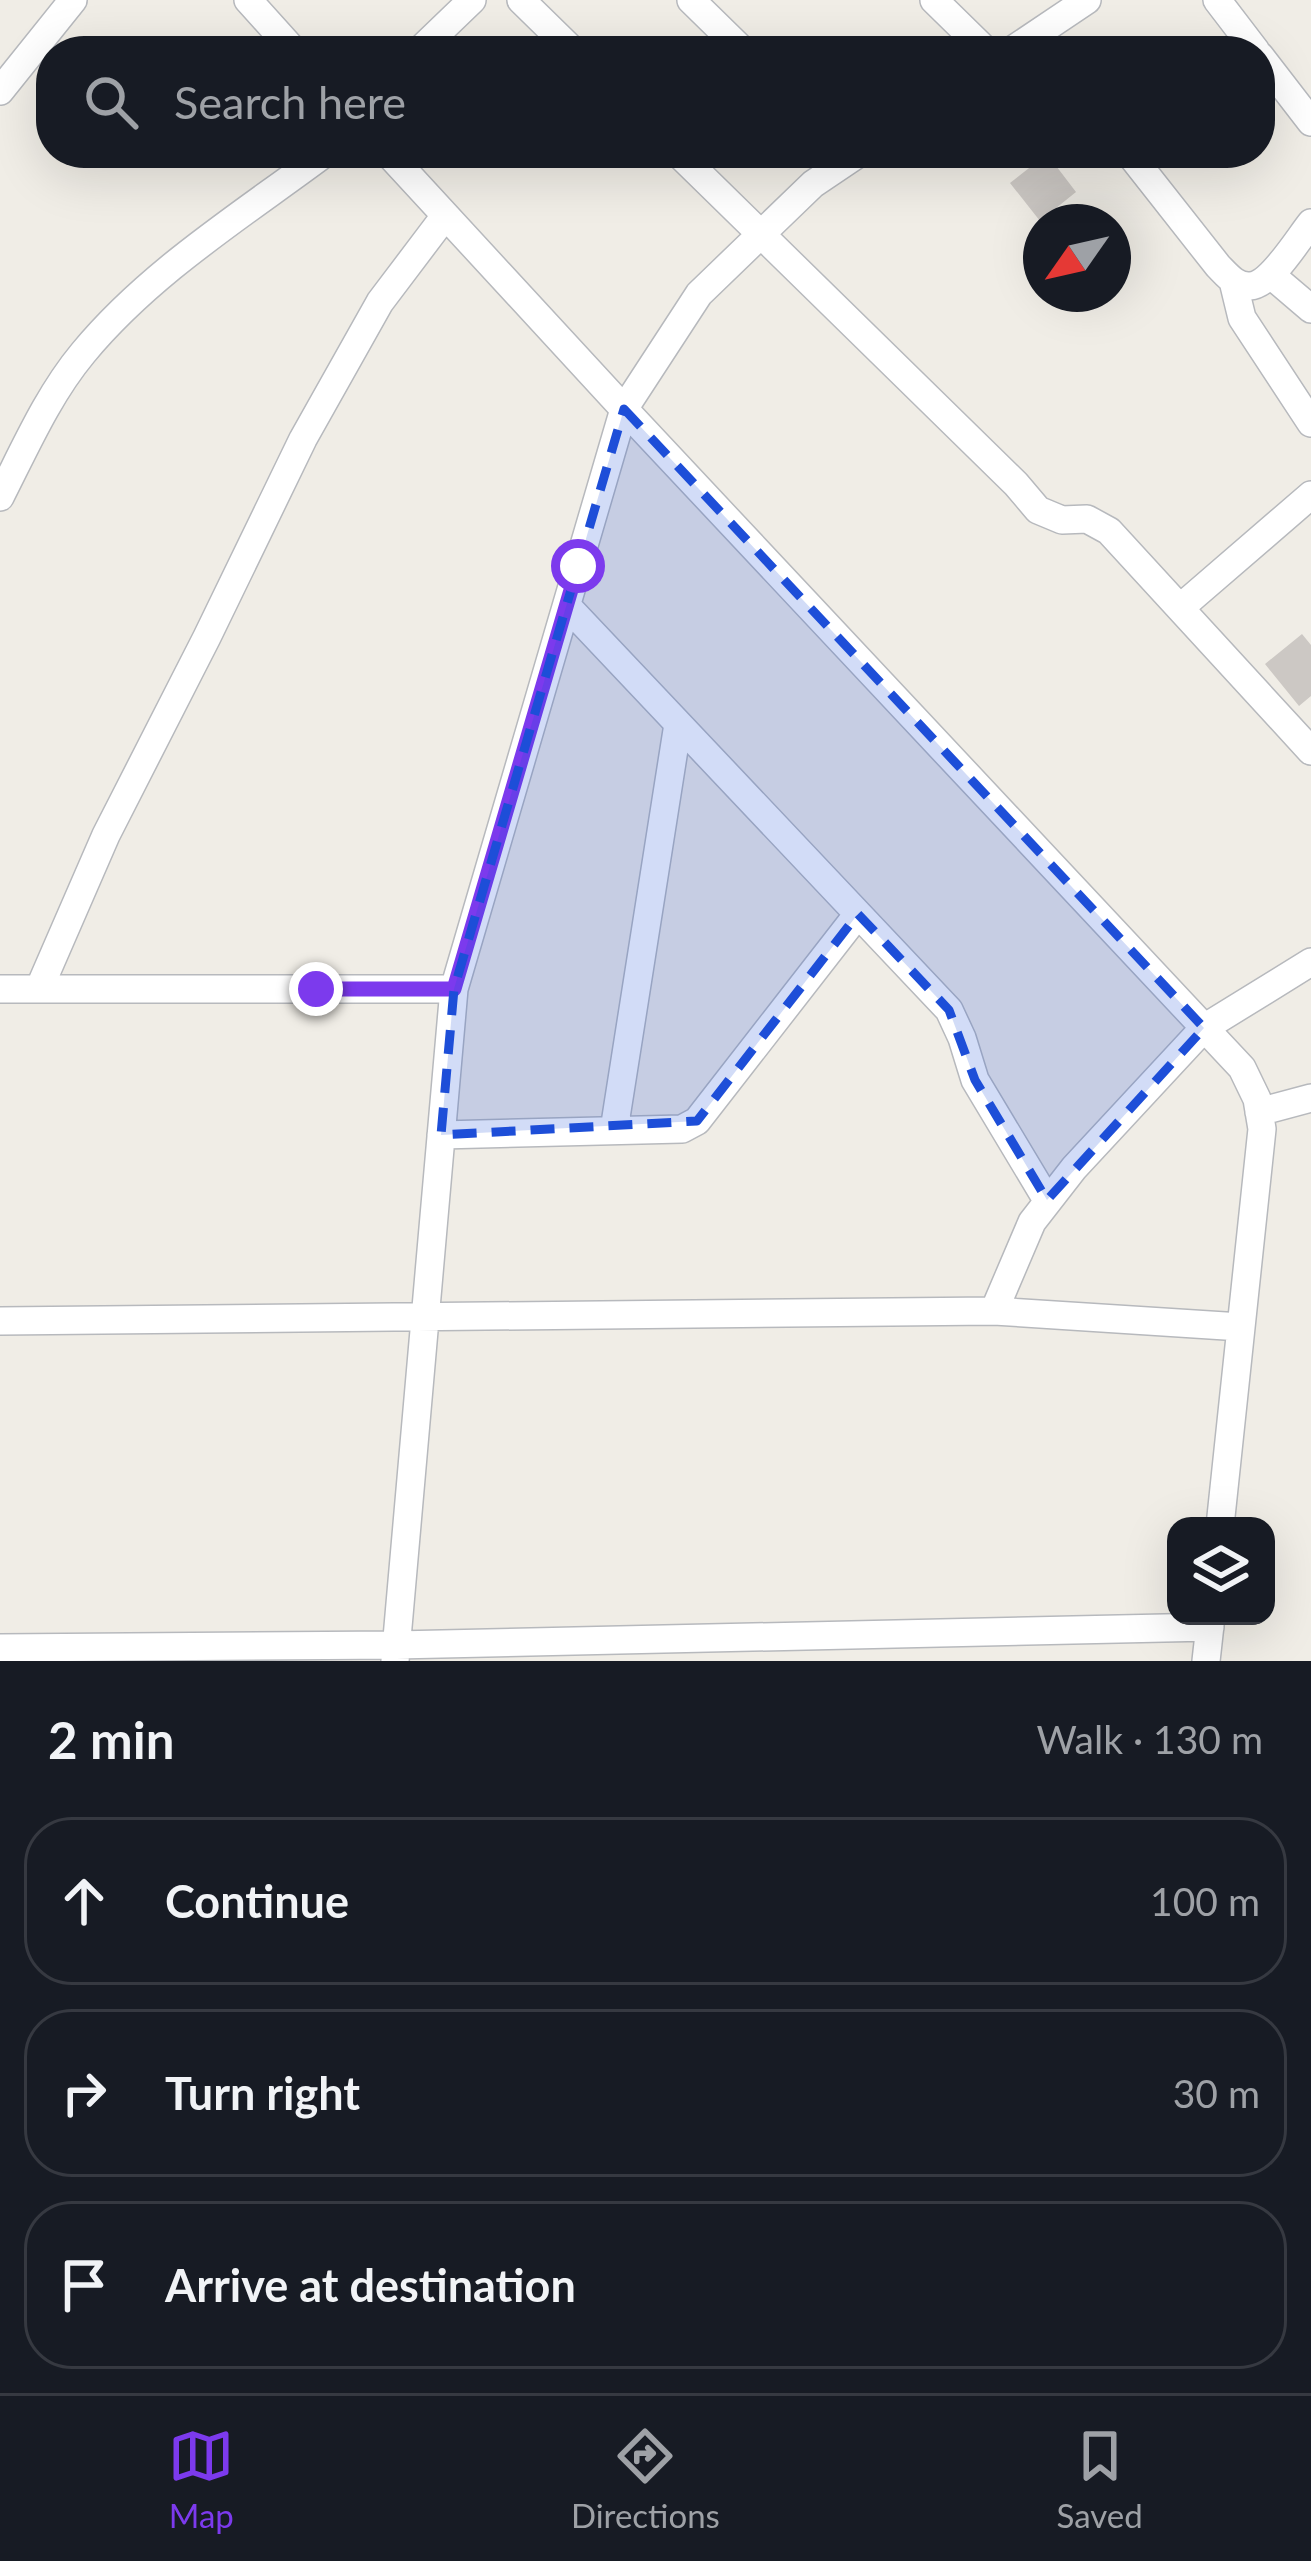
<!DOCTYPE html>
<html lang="en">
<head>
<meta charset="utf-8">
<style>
  :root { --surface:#171b24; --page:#242831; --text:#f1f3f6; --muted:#9ea1a6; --line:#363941; --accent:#7c3aed }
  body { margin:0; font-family:Lato,sans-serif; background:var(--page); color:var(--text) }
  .controls { position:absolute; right:36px; bottom:36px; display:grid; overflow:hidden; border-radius:24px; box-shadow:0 12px 48px #0002 }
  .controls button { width:108px; height:108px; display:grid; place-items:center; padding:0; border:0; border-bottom:3px solid var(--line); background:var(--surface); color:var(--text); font:60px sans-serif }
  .compass { position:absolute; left:1023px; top:204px; width:108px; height:108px; border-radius:50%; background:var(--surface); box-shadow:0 12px 48px #0002; rotate:236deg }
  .stop { position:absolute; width:36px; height:36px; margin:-27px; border:9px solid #7c3aed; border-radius:50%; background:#fff }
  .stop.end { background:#7c3aed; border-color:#fff; box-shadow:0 3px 12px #0008 }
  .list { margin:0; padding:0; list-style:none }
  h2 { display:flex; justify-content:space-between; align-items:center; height:156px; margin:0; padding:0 48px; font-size:51px }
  h2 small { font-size:39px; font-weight:400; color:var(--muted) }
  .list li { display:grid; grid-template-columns:78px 1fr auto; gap:36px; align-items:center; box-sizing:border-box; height:168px; margin:0 24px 24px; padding:0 24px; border:3px solid var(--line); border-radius:48px }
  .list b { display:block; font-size:45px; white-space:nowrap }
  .list em { font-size:39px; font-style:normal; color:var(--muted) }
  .icon { flex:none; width:66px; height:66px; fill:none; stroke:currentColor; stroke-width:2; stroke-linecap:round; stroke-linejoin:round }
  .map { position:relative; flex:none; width:1311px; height:1661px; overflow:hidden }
  .search { position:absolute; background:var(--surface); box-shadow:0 12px 48px #0002; left:36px; right:36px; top:36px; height:132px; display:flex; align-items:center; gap:30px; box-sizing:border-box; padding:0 42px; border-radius:48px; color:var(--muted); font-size:45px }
  .sheet { height:732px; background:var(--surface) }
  nav { display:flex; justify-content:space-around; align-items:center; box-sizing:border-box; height:168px; border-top:3px solid var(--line); background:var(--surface); font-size:33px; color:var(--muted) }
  nav a { display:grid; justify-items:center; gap:6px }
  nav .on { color:var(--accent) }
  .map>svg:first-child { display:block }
</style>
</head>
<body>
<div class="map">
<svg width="1311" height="1661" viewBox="0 0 1311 1661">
  <rect width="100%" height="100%" fill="#f0ede6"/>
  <path fill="#ccc8c4" d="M1047 154 1076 192 1040 221 1010 183Z
    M1302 634 1311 645V696L1299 706 1265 664Z"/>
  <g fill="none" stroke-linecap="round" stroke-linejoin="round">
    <g stroke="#b7b9bd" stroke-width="30">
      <path id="minor" d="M248 0 294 51
        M521 0 573 51
        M691 0 743 51
        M934 0 986 51
        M1217 0 1256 51
        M419 51 472 0
        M1011 51 1087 0
        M1260 56 1311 122
        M0 91 73 0
        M388 153 624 409 1242 1068 1257 1099 1262 1129 1220 1526
        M678 153 1016 484 1038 510 1062 520 1087 519 1109 531 1311 751
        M1129 153 1218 266C1227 275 1236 287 1250 286 1271 285 1298 239 1311 223
        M1271 275 1311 309
        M1233 281 1242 318 1311 423
        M0 497C25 448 48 395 83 353 150 272 242 215 325 153
        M567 606 949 1010 962 1038 975 1080 1047 1200
        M1180 608 1311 495
        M0 989H454
        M39 989 106 835 207 637 303 439 380 302 445 216
        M1259 1112 1311 1098
        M614 1130 678 724
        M441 1135 682 1129 697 1121 858 914
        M994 1311 1032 1222 1074 1168 1204 1028 1311 962
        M0 1321 994 1311 1241 1327
        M0 1648 396 1645 1210 1627
        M395 1661 454 989 624 409 699 294 813 184 859 153
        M1206 1661 1211 1616"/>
    </g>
    <use href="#minor" stroke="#fff" stroke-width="27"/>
  </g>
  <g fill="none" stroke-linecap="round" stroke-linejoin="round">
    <path stroke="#7c3aed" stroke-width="15" d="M316 989H454L578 566"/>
  </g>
  <path fill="#1d4ed8" fill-opacity="0.2" stroke="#1d4ed8" stroke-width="9" stroke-dasharray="24 15" stroke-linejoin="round" d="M624 409 1204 1028 1047 1200 975 1080 949 1010 858 914 697 1121 441 1135 454 989Z"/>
</svg>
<div class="controls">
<button><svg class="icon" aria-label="layers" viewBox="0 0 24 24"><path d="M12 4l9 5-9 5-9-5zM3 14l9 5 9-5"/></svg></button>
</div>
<svg class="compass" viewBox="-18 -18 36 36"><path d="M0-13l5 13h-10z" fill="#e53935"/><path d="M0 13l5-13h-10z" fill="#9ea1a6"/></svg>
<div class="stop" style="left:578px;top:566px"></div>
<div class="stop end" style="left:316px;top:989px"></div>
<div class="search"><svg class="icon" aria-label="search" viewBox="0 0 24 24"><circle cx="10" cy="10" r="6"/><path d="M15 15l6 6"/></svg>Search here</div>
</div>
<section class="sheet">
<h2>2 min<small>Walk · 130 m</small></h2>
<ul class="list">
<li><svg class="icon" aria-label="ahead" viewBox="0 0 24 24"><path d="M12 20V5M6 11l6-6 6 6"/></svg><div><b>Continue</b></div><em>100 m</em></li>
<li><svg class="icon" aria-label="right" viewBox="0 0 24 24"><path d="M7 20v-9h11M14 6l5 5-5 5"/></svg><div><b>Turn right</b></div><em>30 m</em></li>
<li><svg class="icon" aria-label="arrive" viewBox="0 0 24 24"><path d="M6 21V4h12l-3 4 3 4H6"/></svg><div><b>Arrive at destination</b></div></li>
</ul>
</section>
<nav>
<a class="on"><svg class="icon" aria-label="map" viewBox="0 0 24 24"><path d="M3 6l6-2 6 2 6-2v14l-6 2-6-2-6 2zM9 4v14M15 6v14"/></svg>Map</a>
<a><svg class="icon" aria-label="directions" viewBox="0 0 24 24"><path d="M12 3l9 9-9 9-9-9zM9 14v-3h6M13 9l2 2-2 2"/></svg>Directions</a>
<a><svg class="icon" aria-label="saved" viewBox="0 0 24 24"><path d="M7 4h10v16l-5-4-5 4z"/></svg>Saved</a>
</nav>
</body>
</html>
